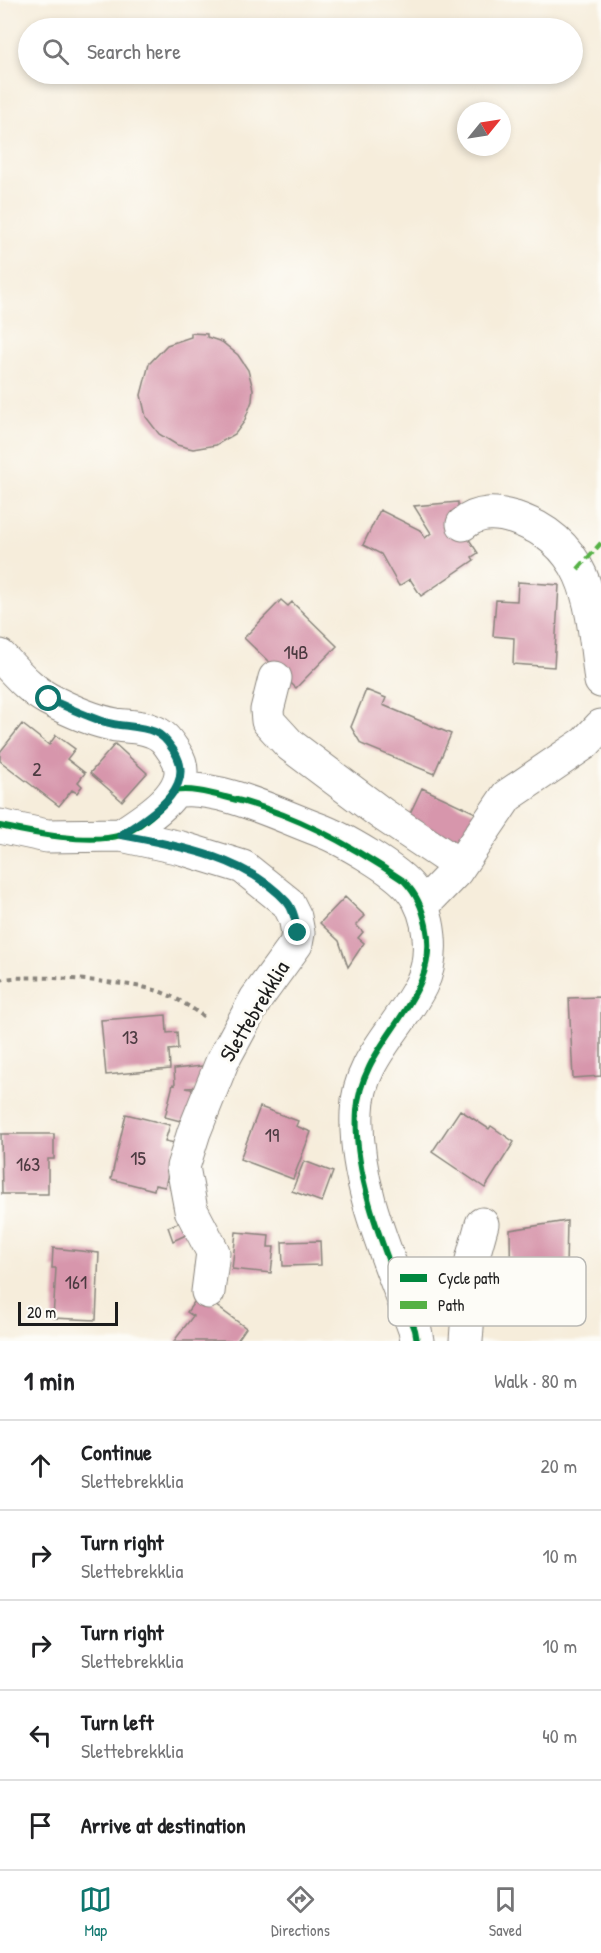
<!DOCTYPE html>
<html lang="en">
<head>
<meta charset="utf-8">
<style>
  :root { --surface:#fff; --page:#f6f6f6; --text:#202124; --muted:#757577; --line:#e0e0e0; --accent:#0f766e }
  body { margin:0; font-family:"Patrick Hand",sans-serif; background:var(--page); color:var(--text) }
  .compass { position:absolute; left:457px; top:102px; width:54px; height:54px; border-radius:50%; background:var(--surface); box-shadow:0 3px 9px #0003; rotate:60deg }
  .scale { position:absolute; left:18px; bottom:15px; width:100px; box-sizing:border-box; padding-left:6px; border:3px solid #1c1c1c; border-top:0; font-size:16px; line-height:21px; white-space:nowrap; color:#1c1c1c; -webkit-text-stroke:4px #fdfcf7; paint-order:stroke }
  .stop { position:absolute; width:18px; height:18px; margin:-14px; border:4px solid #0f766e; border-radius:50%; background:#fff }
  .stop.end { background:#0f766e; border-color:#fff; box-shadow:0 2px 6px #0008 }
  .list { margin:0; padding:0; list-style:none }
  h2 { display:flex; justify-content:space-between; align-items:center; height:78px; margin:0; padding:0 24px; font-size:26px }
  h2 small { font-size:20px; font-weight:400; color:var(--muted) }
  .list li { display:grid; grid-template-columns:39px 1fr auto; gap:18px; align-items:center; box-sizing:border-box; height:90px; padding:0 24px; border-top:2px solid var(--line) }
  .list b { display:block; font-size:22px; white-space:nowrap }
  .list p { margin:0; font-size:20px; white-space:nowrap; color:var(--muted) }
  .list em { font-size:20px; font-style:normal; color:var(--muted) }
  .icon { flex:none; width:33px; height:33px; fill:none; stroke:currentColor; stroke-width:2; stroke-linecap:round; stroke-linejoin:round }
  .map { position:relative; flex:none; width:601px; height:1341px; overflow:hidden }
  .search { position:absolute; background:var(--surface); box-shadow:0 3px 9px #0003; left:18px; right:18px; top:18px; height:66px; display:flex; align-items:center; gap:15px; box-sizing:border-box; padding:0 21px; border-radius:33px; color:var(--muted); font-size:22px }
  .sheet { height:528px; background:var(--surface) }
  nav { display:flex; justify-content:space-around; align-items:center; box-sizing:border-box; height:84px; border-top:2px solid var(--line); background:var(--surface); font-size:16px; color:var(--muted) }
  nav a { display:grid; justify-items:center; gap:3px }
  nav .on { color:var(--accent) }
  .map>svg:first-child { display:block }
</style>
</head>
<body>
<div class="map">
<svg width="601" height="1341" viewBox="0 0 601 1341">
  <rect width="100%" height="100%" fill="#fdfcf7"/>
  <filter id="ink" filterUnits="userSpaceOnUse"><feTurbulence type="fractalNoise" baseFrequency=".0167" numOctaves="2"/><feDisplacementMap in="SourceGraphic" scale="12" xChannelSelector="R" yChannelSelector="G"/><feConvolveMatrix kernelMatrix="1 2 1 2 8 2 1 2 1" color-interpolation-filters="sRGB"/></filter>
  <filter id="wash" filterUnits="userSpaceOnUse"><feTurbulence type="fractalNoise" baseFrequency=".008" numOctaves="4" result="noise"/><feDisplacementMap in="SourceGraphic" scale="24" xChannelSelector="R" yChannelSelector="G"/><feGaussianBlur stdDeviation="1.35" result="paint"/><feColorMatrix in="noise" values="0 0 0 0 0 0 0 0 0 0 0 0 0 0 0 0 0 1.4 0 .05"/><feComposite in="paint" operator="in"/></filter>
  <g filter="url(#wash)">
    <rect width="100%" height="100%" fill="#f6eddb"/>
    <g id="blocks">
      <path fill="#d796ac" d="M191 333 207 334V337L222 342 238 355 248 370 253 389 252 401 244 422 235 434 216 445 193 449 177 445 159 434 146 417 141 395 149 364 167 345 191 337Z
        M458 502V523L478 553 472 557 474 560 421 596 410 579 399 586 381 554 363 545 380 510 420 530 425 538 431 533 414 506Z
        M518 582 559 585 554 667 513 664 514 638 493 636 496 600 517 601Z
        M281 600 288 606 292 602 337 646 296 688 244 638Z
        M366 690 386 698 383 705 451 734 434 774 361 744 351 727Z
        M22 724 49 745 56 735 75 749 67 759 85 773 78 782 82 786 77 793 72 790 59 806 0 761V752Z
        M115 744 147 773 122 801 90 773Z
        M422 788 480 815 465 848 406 822Z
        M345 897 365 916 356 925 363 932 358 938 364 943 348 967 339 941 320 923Z
        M601 997V1076L573 1078 569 998Z
        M166 1015 167 1033 177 1032 178 1049 169 1050 170 1069 106 1075 101 1020Z
        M202 1066 204 1087 186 1088 200 1091 192 1124 165 1117 173 1084 175 1085 174 1069Z
        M260 1107 298 1121 296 1126 311 1132 293 1179 240 1159Z
        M460 1110 489 1129 491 1126 514 1142 485 1188 432 1152Z
        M126 1114 170 1125 165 1141 175 1143 165 1187 155 1185 154 1190 111 1179Z
        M1 1134H54V1159H48V1194H2Z
        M304 1161 333 1172 322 1202 292 1191Z
        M183 1221 188 1234 173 1241 168 1227Z
        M567 1221 565 1315 511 1314 510 1230Z
        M236 1232 269 1235 268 1247H274L271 1273 232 1269Z
        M320 1241 321 1265 283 1266 282 1242Z
        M53 1248 99 1253 96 1320 53 1318 56 1268H52Z
        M200 1294 246 1328 237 1341H174L193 1316 187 1312Z"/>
    </g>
  </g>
  <g filter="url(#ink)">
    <use href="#blocks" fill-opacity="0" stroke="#89847c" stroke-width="1.5"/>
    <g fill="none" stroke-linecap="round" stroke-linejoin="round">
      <g stroke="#89847c" stroke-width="35">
        <path id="minor" d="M463 524C479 511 496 512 515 518 593 544 592 613 601 681
          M0 656C15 671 29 689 48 699 67 709 94 721 116 725 129 727 141 726 152 731 164 735 168 743 175 753 199 788 145 819 121 835
          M275 678 267 710 268 721 290 745 382 814 448 858 455 866 456 871
          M174 791C216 783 279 815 317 829 342 838 397 870 412 890 431 914 435 957 421 985 400 1028 358 1060 357 1112 354 1187 390 1261 415 1330L417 1341
          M0 826 47 836 121 835 181 848 243 867 288 903 295 917 298 933 296 944 256 999 222 1062 194 1132 183 1167 191 1210 213 1252 208 1292
          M422 906 456 871 507 796 585 743 601 726
          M466 1341 472 1260 482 1224"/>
      </g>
      <path stroke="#89847c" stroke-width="4" stroke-dasharray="4.5 4.5" stroke-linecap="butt" d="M0 980C26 973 133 982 158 991 176 997 192 1008 207 1019"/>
      <use href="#minor" stroke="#fff" stroke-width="33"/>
      <path stroke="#55b145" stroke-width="4.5" stroke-dasharray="9 4.5" stroke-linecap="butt" d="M578 569 601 543"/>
      <g stroke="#fdfcf7" stroke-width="10">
        <path id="cycleway" d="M0 826C32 833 90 845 121 835 137 830 165 805 174 791 190 788 209 793 225 797 291 812 348 843 404 881 417 895 422 907 426 925 443 1001 361 1038 357 1111 352 1181 391 1265 415 1330L417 1341"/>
      </g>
      <use href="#cycleway" stroke="#00873e" stroke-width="6"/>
    </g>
  </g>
  <g fill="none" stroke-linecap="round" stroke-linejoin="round" filter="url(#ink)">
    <path stroke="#0f766e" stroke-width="8" d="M49 699C67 707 86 716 105 722 121 727 139 725 155 732 164 736 168 743 174 751 199 789 146 818 121 835 179 846 246 857 287 902 294 910 296 923 298 933"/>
  </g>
  <g text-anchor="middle" stroke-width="6" stroke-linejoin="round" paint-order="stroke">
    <g font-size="20" fill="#4b3a40">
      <text x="296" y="659">14B</text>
      <text x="37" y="776">2</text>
      <text x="130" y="1044">13</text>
      <text x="272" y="1142">19</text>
      <text x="138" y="1165">15</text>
      <text x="28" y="1171">163</text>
      <text x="76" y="1289">161</text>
    </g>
    <g font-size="22" fill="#1c1c1c" stroke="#fdfcf7">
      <text transform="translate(254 1011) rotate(-59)" y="8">Slettebrekklia</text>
    </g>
  </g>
  <rect x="388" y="1257" width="198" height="69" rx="9" fill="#fdfcf7" stroke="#bab9b5" stroke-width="1.5"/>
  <rect x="400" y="1274" width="27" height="8" fill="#00873e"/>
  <rect x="400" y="1301" width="27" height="8" fill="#55b145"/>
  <g font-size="16" fill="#1c1c1c">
    <text x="438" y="1284">Cycle path</text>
    <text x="438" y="1311">Path</text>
  </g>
</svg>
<svg class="compass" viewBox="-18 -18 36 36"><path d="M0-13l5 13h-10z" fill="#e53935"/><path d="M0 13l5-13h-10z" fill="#757577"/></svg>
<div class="scale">20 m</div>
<div class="stop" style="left:49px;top:699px"></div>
<div class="stop end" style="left:298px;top:933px"></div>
<div class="search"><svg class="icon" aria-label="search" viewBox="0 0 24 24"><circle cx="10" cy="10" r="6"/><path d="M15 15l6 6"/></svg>Search here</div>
</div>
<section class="sheet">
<h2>1 min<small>Walk · 80 m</small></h2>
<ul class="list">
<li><svg class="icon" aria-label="ahead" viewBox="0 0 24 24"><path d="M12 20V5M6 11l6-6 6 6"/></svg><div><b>Continue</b><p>Slettebrekklia</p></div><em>20 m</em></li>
<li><svg class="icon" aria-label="right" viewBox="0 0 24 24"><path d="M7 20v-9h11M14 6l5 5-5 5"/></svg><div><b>Turn right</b><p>Slettebrekklia</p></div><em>10 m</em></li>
<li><svg class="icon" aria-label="right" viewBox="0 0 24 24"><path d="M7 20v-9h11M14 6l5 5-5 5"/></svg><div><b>Turn right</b><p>Slettebrekklia</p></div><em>10 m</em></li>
<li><svg class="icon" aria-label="left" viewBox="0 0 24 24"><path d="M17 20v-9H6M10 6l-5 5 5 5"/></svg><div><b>Turn left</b><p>Slettebrekklia</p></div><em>40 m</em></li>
<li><svg class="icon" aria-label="arrive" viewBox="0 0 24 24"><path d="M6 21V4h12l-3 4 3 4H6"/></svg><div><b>Arrive at destination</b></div></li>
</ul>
</section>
<nav>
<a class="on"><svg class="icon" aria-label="map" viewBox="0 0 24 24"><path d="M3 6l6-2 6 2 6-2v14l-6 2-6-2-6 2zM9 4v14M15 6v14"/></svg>Map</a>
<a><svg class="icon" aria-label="directions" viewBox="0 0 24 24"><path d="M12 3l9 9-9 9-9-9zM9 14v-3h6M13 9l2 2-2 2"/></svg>Directions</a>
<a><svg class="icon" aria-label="saved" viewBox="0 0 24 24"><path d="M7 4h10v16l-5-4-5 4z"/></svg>Saved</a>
</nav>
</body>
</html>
